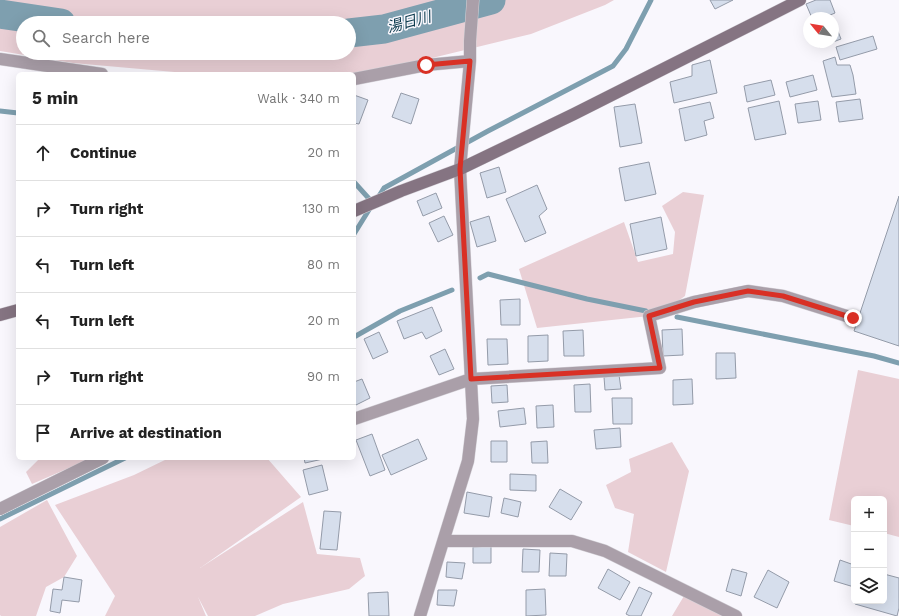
<!DOCTYPE html>
<html lang="en">
<head>
<meta charset="utf-8">
<style>
  :root { --surface:#fff; --page:#f6f6f6; --text:#222; --muted:#767676; --line:#e0e0e0 }
  body { margin:0; font-family:"Work Sans","Noto Sans JP",sans-serif; background:var(--page); color:var(--text) }
  .controls { position:absolute; right:12px; bottom:12px; display:grid; overflow:hidden; border-radius:6px; box-shadow:0 4px 16px #0002 }
  .controls button { width:36px; height:36px; display:grid; place-items:center; padding:0; border:0; border-bottom:1px solid var(--line); background:var(--surface); color:var(--text); font:20px sans-serif }
  .compass { position:absolute; left:803px; top:12px; width:36px; height:36px; border-radius:50%; background:var(--surface); box-shadow:0 4px 16px #0002; rotate:300deg }
  .stop { position:absolute; width:12px; height:12px; margin:-9px; border:3px solid #d93025; border-radius:50%; background:#fff }
  .stop.end { background:#d93025; border-color:#fff; box-shadow:0 1px 4px #0008 }
  .list { margin:0; padding:0; list-style:none }
  h2 { display:flex; justify-content:space-between; align-items:center; height:52px; margin:0; padding:0 16px; font-size:17px }
  h2 small { font-size:13px; font-weight:400; color:var(--muted) }
  .list li { display:grid; grid-template-columns:26px 1fr auto; gap:12px; align-items:center; box-sizing:border-box; height:56px; padding:0 16px; border-top:1px solid var(--line) }
  .list b { display:block; font-size:15px; white-space:nowrap }
  .list em { font-size:13px; font-style:normal; color:var(--muted) }
  .icon { flex:none; width:22px; height:22px; fill:none; stroke:currentColor; stroke-width:2; stroke-linecap:round; stroke-linejoin:round }
  .map { position:relative; flex:none; width:899px; height:616px; overflow:hidden }
  .search { position:absolute; background:var(--surface); box-shadow:0 4px 16px #0002; left:16px; top:16px; width:340px; height:44px; display:flex; align-items:center; gap:10px; box-sizing:border-box; padding:0 14px; border-radius:22px; color:var(--muted); font-size:15px }
  .panel { position:absolute; background:var(--surface); box-shadow:0 4px 16px #0002; left:16px; top:72px; width:340px; height:388px; border-radius:6px }
  .map>svg:first-child { display:block }
</style>
</head>
<body>
<div class="map">
<svg width="899" height="616" viewBox="0 0 899 616">
  <rect width="100%" height="100%" fill="#f9f7fd"/>
  <path fill="#e9cfd5" fill-rule="evenodd" d="M0 0H614L605 5 531 34 354 77V74H197L73 63 0 51ZM23 23H349V53H23Z
    M683 192 704 195 685 296 663 312 649 316 537 328 519 269 624 222 638 262 673 254 675 232 662 206Z
    M858 370 899 379V537L884 533V499H854V526L829 520Z
    M672 442 689 471 666 572 628 552 634 514 615 508 606 485 631 472 629 459Z
    M40 458H92L32 484 26 472Z
    M169 458H267L301 497 200 568 303 502 317 554 360 558 365 576 349 589 283 604 255 616H208L198 597 206 616H105L115 596 55 505 134 475Z
    M47 500 77 556 64 577 46 587 36 616H1L0 615V527Z
    M684 596 722 616H672Z"/>
  <g fill="none" stroke-linecap="round" stroke-linejoin="round">
    <path stroke="#7e9faf" stroke-width="5" d="M0 111 18 113
      M354 182 372 202
      M377 199 384 188 488 131 613 66 626 49 651 0
      M354 234 372 205
      M480 278 488 274 587 299 646 311
      M677 317 874 356 899 363
      M354 337 400 311 452 290
      M0 519 125 458"/>
    <path stroke="#7e9faf" stroke-width="29" d="M0 14 61 23
      M349 33 384 29 491 0"/>
  </g>
  <path fill="#d6deec" stroke="#949ba9" d="M710 0H733L715 9Z
    M816 0H830L835 13 823 18H812L806 4Z
    M833 21H834L841 39 833 42Z
    M873 36 877 49 840 60 836 47Z
    M817 42H833L819 47Z
    M835 57 837 65H850L853 75 856 94 832 97 823 61Z
    M710 60 717 93 674 103 670 82 692 76V65Z
    M813 75 817 90 790 97 786 82Z
    M771 80 775 95 747 102 744 86Z
    M401 93 419 99 411 124 392 117Z
    M354 95 368 100 359 124 354 123Z
    M860 99 863 119 839 122 836 102Z
    M779 101 786 134 755 140 748 108Z
    M818 101 821 120 798 123 795 104Z
    M710 102 714 118 704 121 707 135 685 141 679 109Z
    M635 104 642 143 620 147 614 107Z
    M649 162 656 194 625 201 619 168Z
    M499 167 506 192 487 198 480 173Z
    M537 185 547 209 539 216 546 233 525 242 506 199Z
    M436 193 442 208 423 216 417 201Z
    M899 196V346L854 331Z
    M444 216 453 235 438 242 429 223Z
    M489 216 496 241 477 247 470 222Z
    M661 217 667 249 636 256 630 224Z
    M520 299V325H501L500 300Z
    M432 307 442 331 426 339 422 332 404 339 397 321Z
    M682 329 683 355 663 356 662 330Z
    M583 330 584 356H564L563 331Z
    M379 332 388 352 373 359 364 339Z
    M548 335V361L528 362V336Z
    M487 339H507L508 364 488 365Z
    M445 349 454 369 439 375 430 356Z
    M716 353H735L736 378 716 379Z
    M619 375 621 389 605 390 604 377Z
    M362 379 370 398 356 405 354 401V382Z
    M692 379 693 404 673 405V380Z
    M590 384 591 412H575L574 385Z
    M507 385 508 402 492 403 491 386Z
    M612 398H632V424H613Z
    M553 405 554 427 537 428 536 406Z
    M524 408 526 424 500 427 498 411Z
    M620 428 621 447 596 449 594 430Z
    M372 434 385 470 370 476 356 440Z
    M418 439 427 459 391 475 382 455Z
    M491 441H507V462H491Z
    M547 441 548 463H532L531 442Z
    M304 458H323V459L305 463Z
    M322 465 328 490 309 495 303 470Z
    M510 474 536 475V491L510 490Z
    M560 489 582 502 571 520 549 507Z
    M467 492 492 497 489 517 464 513Z
    M504 498 521 502 518 517 501 513Z
    M324 511 341 512 337 550 320 549Z
    M491 546V563H473V547Z
    M523 549 540 550 539 572H522Z
    M550 553 567 554 566 576H549Z
    M840 560 854 565V587L834 581Z
    M447 562 465 563 462 579 446 577Z
    M608 569 630 582 620 600 598 588Z
    M732 569 747 573 741 596 726 591Z
    M768 570 789 582 777 608 754 597Z
    M884 574 899 578V608L897 616 855 604 856 601H884Z
    M64 577 82 580 79 602 62 600 60 613 50 611 53 589 62 590Z
    M639 587 652 593 641 616H630L626 614Z
    M545 589 546 615 526 616V590Z
    M438 590H457L454 606 437 605Z
    M388 592 389 616H369L368 593Z"/>
  <g fill="none" stroke-linecap="round" stroke-linejoin="round">
    <g stroke="#d4d2d8" stroke-width="13">
      <path id="street" d="M0 59 102 74
        M354 79 426 65 470 61
        M354 419 471 379 660 368 649 316 694 302 748 291 783 296 853 318
        M0 509 103 458
        M444 541H572L605 551 736 616
        M420 616 468 461 473 419 460 169 470 61V41L473 0"/>
    </g>
    <g stroke="#d4d2d8" stroke-width="13">
      <path id="secondary" d="M354 211 401 191 460 169 574 114 800 0
        M0 315 18 310"/>
    </g>
    <use href="#street" stroke="#aa9fa9" stroke-width="12"/>
    <use href="#secondary" stroke="#857482" stroke-width="12"/>
  </g>
  <g fill="none" stroke-linecap="round" stroke-linejoin="round">
    <path stroke="#d93025" stroke-width="5" d="M426 65 470 61 460 169 471 379 660 368 649 316 694 302 748 291 783 296 853 318"/>
  </g>
  <g text-anchor="middle" stroke-width="3" stroke-linejoin="round" paint-order="stroke">
    <g font-size="15" font-style="italic" fill="#0c3b4e" stroke="#f9f7fd">
      <text transform="translate(409 22) rotate(-15)" y="5">湯日川</text>
    </g>
  </g>
</svg>
<div class="controls">
<button>+</button>
<button>−</button>
<button><svg class="icon" aria-label="layers" viewBox="0 0 24 24"><path d="M12 4l9 5-9 5-9-5zM3 14l9 5 9-5"/></svg></button>
</div>
<svg class="compass" viewBox="-18 -18 36 36"><path d="M0-13l5 13h-10z" fill="#e53935"/><path d="M0 13l5-13h-10z" fill="#767676"/></svg>
<div class="stop" style="left:426px;top:65px"></div>
<div class="stop end" style="left:853px;top:318px"></div>
<div class="search"><svg class="icon" aria-label="search" viewBox="0 0 24 24"><circle cx="10" cy="10" r="6"/><path d="M15 15l6 6"/></svg>Search here</div>
<section class="panel">
<h2>5 min<small>Walk · 340 m</small></h2>
<ul class="list">
<li><svg class="icon" aria-label="ahead" viewBox="0 0 24 24"><path d="M12 20V5M6 11l6-6 6 6"/></svg><div><b>Continue</b></div><em>20 m</em></li>
<li><svg class="icon" aria-label="right" viewBox="0 0 24 24"><path d="M7 20v-9h11M14 6l5 5-5 5"/></svg><div><b>Turn right</b></div><em>130 m</em></li>
<li><svg class="icon" aria-label="left" viewBox="0 0 24 24"><path d="M17 20v-9H6M10 6l-5 5 5 5"/></svg><div><b>Turn left</b></div><em>80 m</em></li>
<li><svg class="icon" aria-label="left" viewBox="0 0 24 24"><path d="M17 20v-9H6M10 6l-5 5 5 5"/></svg><div><b>Turn left</b></div><em>20 m</em></li>
<li><svg class="icon" aria-label="right" viewBox="0 0 24 24"><path d="M7 20v-9h11M14 6l5 5-5 5"/></svg><div><b>Turn right</b></div><em>90 m</em></li>
<li><svg class="icon" aria-label="arrive" viewBox="0 0 24 24"><path d="M6 21V4h12l-3 4 3 4H6"/></svg><div><b>Arrive at destination</b></div></li>
</ul>
</section>
</div>
</body>
</html>
